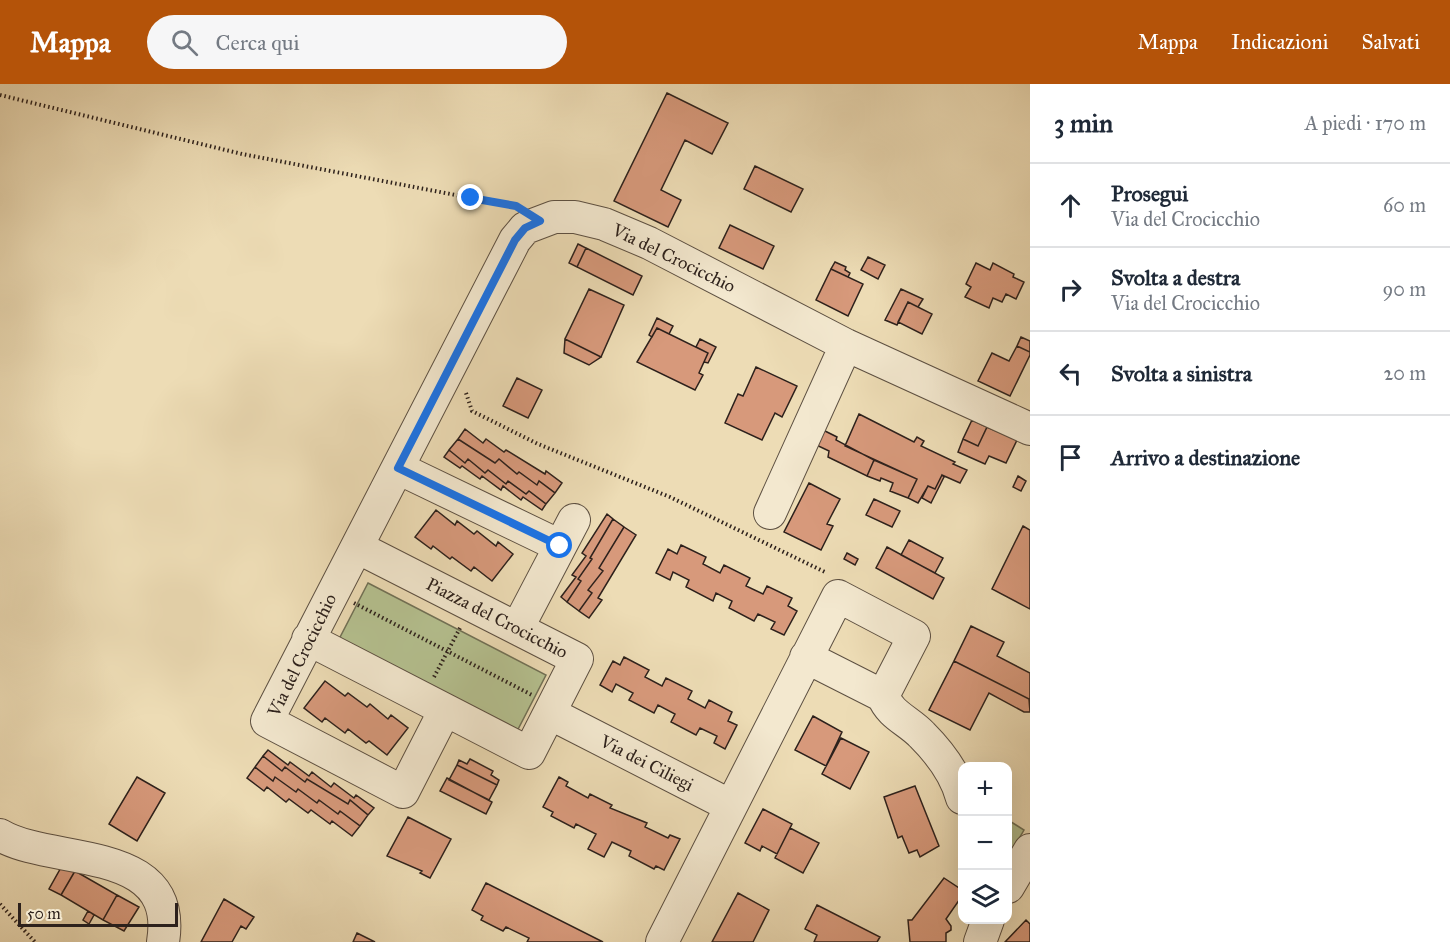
<!DOCTYPE html>
<html lang="it">
<head>
<meta charset="utf-8">
<style>
  :root { --surface:#fff; --page:#f6f6f7; --text:#1f2937; --muted:#747a83; --line:#e0e1e3; --accent:#b45309 }
  body { margin:0; font-family:"IM FELL Great Primer",serif; background:var(--page); color:var(--text) }
  .controls { position:absolute; right:18px; bottom:18px; display:grid; overflow:hidden; border-radius:12px; box-shadow:0 6px 24px #0002 }
  .controls button { width:54px; height:54px; display:grid; place-items:center; padding:0; border:0; border-bottom:2px solid var(--line); background:var(--surface); color:var(--text); font:30px sans-serif }
  .scale { position:absolute; left:18px; bottom:15px; width:160px; box-sizing:border-box; padding-left:6px; border:3px solid #2d211c; border-top:0; font-size:16px; line-height:21px; white-space:nowrap; color:#2d211c; -webkit-text-stroke:4px #f3e8cf; paint-order:stroke }
  .stop { position:absolute; width:18px; height:18px; margin:-14px; border:4px solid #1a73e8; border-radius:50%; background:#fff }
  .stop.end { background:#1a73e8; border-color:#fff; box-shadow:0 2px 6px #0008 }
  .list { margin:0; padding:0; list-style:none }
  h2 { display:flex; justify-content:space-between; align-items:center; height:78px; margin:0; padding:0 24px; font-size:26px }
  h2 small { font-size:20px; font-weight:400; color:var(--muted) }
  .list li { display:grid; grid-template-columns:39px 1fr auto; gap:18px; align-items:center; box-sizing:border-box; height:84px; padding:0 24px; border-top:2px solid var(--line) }
  .list b { display:block; font-size:22px; white-space:nowrap }
  .list p { margin:0; font-size:20px; white-space:nowrap; color:var(--muted) }
  .list em { font-size:20px; font-style:normal; color:var(--muted) }
  .icon { flex:none; width:33px; height:33px; fill:none; stroke:currentColor; stroke-width:2; stroke-linecap:round; stroke-linejoin:round }
  .map { position:relative; flex:none; width:1030px; height:858px; overflow:hidden }
  header { display:flex; align-items:center; gap:36px; box-sizing:border-box; height:84px; padding:0 30px; background:var(--accent); color:#fff }
  header strong { font-size:28px }
  nav { display:flex; gap:33px; margin-inline-start:auto; font-size:21px }
  .search { width:420px; height:54px; background:var(--page); display:flex; align-items:center; gap:15px; box-sizing:border-box; padding:0 21px; border-radius:33px; color:var(--muted); font-size:22px }
  main { display:flex }
  aside { flex:1; background:var(--surface) }
  .map>svg:first-child { display:block }
</style>
</head>
<body>
<header>
<strong>Mappa</strong>
<div class="search"><svg class="icon" aria-label="search" viewBox="0 0 24 24"><circle cx="10" cy="10" r="6"/><path d="M15 15l6 6"/></svg>Cerca qui</div>
<nav><a>Mappa</a><a>Indicazioni</a><a>Salvati</a></nav>
</header>
<main>
<div class="map">
<svg width="1030" height="858" viewBox="0 0 1030 858">
  <rect width="100%" height="100%" fill="#eddcb5"/>
  <filter id="stains"><feTurbulence type="fractalNoise" baseFrequency=".00333" numOctaves="4"/><feColorMatrix values="0 0 0 0 .2 0 0 0 0 .09 0 0 0 0 .02 0 0 0 .5 -.17"/></filter>
  <radialGradient id="worn" r=".72"><stop offset=".6" stop-color="#630" stop-opacity="0"/><stop offset="1" stop-color="#630" stop-opacity=".3"/></radialGradient>
  <path fill="#b5c190" stroke="#717156" stroke-width="1.5" d="M368 499 546 591 514 653 336 561Z
    M1008 736 1024 746 1009 772 1008 771Z"/>
  <path fill="#d7997b" stroke="#2d211c" stroke-width="1.5" d="M667 9 728 39 712 70 685 56 661 106 681 116 668 143 614 117Z
    M755 82 803 105 791 128 744 105Z
    M730 141 774 162 763 185 719 164Z
    M578 160 586 164 577 183 569 179Z
    M586 164 642 192 633 211 577 183Z
    M868 173 885 181 878 195 861 186Z
    M835 178 846 183 845 186 850 189 848 193 831 185Z
    M976 179 990 186 993 179 1014 190 1013 193 1024 198 1016 215 1006 210 1002 218 993 214 989 224 965 213 971 203 966 200Z
    M831 185 863 200 848 232 816 216Z
    M589 205 624 221 601 273 565 255Z
    M901 205 923 215 918 223 908 218 897 241 885 236Z
    M908 218 932 230 922 250 898 238Z
    M657 234 673 242 669 250 657 244 652 253 649 251Z
    M657 244 708 269 699 289 703 291 695 306 637 278Z
    M1021 253 1030 257V268L1017 262Z
    M565 255 601 273 589 281 564 269Z
    M700 255 716 263 708 279 704 278 708 269 696 263Z
    M1017 262 1030 268V271L1010 312 978 297 992 269 1009 277Z
    M756 283 797 302 782 333 775 329 762 356 725 339 738 310 743 312Z
    M517 294 542 306 528 334 503 322Z
    M859 330 914 358 917 353 924 357 921 362 955 378 953 380 967 386 960 399 942 391 935 405 928 402 918 419 908 414 917 395 845 362Z
    M972 336 987 343 978 362 963 355Z
    M987 343 1017 356 1006 379 989 372 985 380 958 368 963 355 978 362Z
    M819 344 837 353 836 356 874 376 867 392 828 373 829 367 812 359Z
    M465 345 483 359 486 355 504 368 506 366 545 390 546 387 562 399 555 409 539 397 537 401 519 388 517 390 499 375 495 379 458 355Z
    M458 355 495 379 499 375 517 390 519 388 537 401 539 397 555 409 546 420 529 407 526 410 508 397 506 400 488 386 485 389 468 375 465 379 449 366Z
    M449 366 465 379 468 375 485 389 488 386 506 400 508 397 526 410 529 407 546 420 542 426 523 413 521 416 503 402 501 406 482 392 480 395 462 382 460 384 444 373Z
    M874 376 917 395 908 414 890 407 893 399 881 394 880 397 867 392Z
    M942 391 944 393 931 419 922 414 928 402 935 405Z
    M1018 392 1026 397 1021 407 1013 403Z
    M809 399 840 415 827 440 833 442 821 466 784 448Z
    M874 415 900 427 892 443 866 431Z
    M436 426 455 441 457 437 474 450 477 447 496 462 498 458 513 470 492 497 474 483 471 487 452 473 450 475 433 462 431 465 415 453Z
    M607 430 613 435 590 474 592 475 578 495 581 497 567 518 561 513 576 493 572 491 586 472 582 469Z
    M613 435 624 443 599 484 603 487 588 506 592 509 579 527 567 518 581 497 578 495 592 475 590 474Z
    M1023 442 1030 446V525L992 505Z
    M624 443 636 451 598 514 602 516 589 534 579 527 592 509 588 506 603 487 599 484Z
    M909 456 943 474 935 489 901 471Z
    M681 461 706 473 703 480 720 489 724 481 750 494 746 502 763 510 767 502 792 514 788 522 797 527 784 551 771 545 775 538 758 530 754 537 729 524 732 517 716 509 713 517 686 503 689 496 673 488 670 496 656 489 668 465 677 470Z
    M887 463 944 494 933 515 876 484Z
    M847 469 858 475 855 481 844 475Z
    M971 542 1004 558 997 572 1030 589V623L1029 615 954 577Z
    M624 573 649 586 645 593 662 602 666 594 692 607 688 615 705 624 709 616 732 628 728 637 737 641 725 665 714 659 717 652 700 644 696 651 671 638 675 630 658 621 654 629 629 616 633 609 616 600 612 608 600 601 613 577 620 581Z
    M954 577 1029 615 1030 628H1024L989 609 970 646 929 626Z
    M325 597 345 612 348 609 367 623 370 620 388 635 391 631 408 644 387 671 369 657 366 659 348 645 345 649 325 634 322 638 304 624Z
    M813 632 842 648 826 682 795 666Z
    M841 654 869 668 850 705 822 690Z
    M268 666 288 681 290 678 309 692 312 688 331 703 334 699 354 714 356 711 374 724 368 731 350 716 348 720 307 695 305 698 285 683 282 687 263 672Z
    M263 672 282 687 285 683 305 698 307 695 348 720 350 716 368 731 360 742 340 727 338 730 319 716 317 719 298 705 296 708 275 693 273 697 255 683Z
    M470 675 493 687 491 691 499 696 497 701 457 681 459 676 467 680Z
    M457 681 497 701 489 716 449 696Z
    M255 683 273 697 275 693 296 708 298 705 317 719 319 716 338 730 340 727 360 742 352 752 332 737 330 740 311 726 308 729 289 715 286 718 267 703 264 707 247 694Z
    M137 693 165 709 137 757 109 740Z
    M559 693 568 698 566 702 588 714 590 710 612 721 610 724 647 739 645 743 668 754 670 751 680 755 664 786 656 782 654 785 629 772 631 767 612 758 604 773 588 765 596 750 576 740 574 744 551 732 553 728 543 723Z
    M447 694 492 718 486 730 440 707Z
    M915 702 939 762 920 773 917 766 909 769 902 752 898 754 884 713Z
    M763 725 792 740 777 770 762 762 760 767 745 759Z
    M408 733 451 755 430 794 420 789 422 787 387 772Z
    M790 744 819 759 803 789 775 774Z
    M63 780 75 787 61 811 49 805Z
    M75 787 117 811 103 836 61 811Z
    M944 794 962 806V812L946 835 951 842V846L946 849V858H910L908 836H912Z
    M486 799 603 858H527L529 854 506 843 503 847 481 836 483 832 472 826Z
    M738 809 769 826 753 858H712Z
    M117 811 139 823 124 847 103 836Z
    M224 815 254 833 246 845 241 842 232 858H201Z
    M817 821 880 853 877 858H814L817 851 805 845Z
    M88 827 94 831 89 840 83 836Z
    M1026 836 1030 840V858H1005Z
    M357 849 375 858H353Z"/>
  <g fill="none" stroke-linecap="round" stroke-linejoin="round">
    <g stroke="#5d5042" stroke-width="34">
      <path id="minor" d="M398 384 560 462
        M770 429 846 261
        M518 543 574 436
        M308 555 529 669 577 575 357 463
        M883 612C890 631 909 637 922 651 939 668 956 691 962 714
        M445 626 403 708 267 637 515 156 525 144 554 133H575L604 140 649 159 846 261 1030 345
        M563 636 731 722
        M0 751C52 782 179 759 163 858
        M1008 803 1030 766
        M662 858 838 512 914 552 883 612 806 573
        M980 858 988 836"/>
    </g>
    <path stroke="#2d211c" stroke-width="4" stroke-dasharray="1.5 3" stroke-linecap="butt" d="M0 11 242 70 513 122
      M466 309 472 327 538 360 670 413 827 489
      M354 519 532 611
      M434 593 460 544
      M0 820 35 858"/>
    <use href="#minor" stroke="#f3e8cf" stroke-width="32"/>
  </g>
  <g fill="none" stroke-linecap="round" stroke-linejoin="round">
    <path stroke="#1a73e8" stroke-width="8" d="M471 114 516 122 540 137 525 144 515 156 398 384 560 462"/>
  </g>
  <g text-anchor="middle" stroke-width="4.5" stroke-linejoin="round" paint-order="stroke">
    <g font-size="18" fill="#2d211c" stroke="#f3e8cf">
      <text transform="translate(674 174) rotate(26)" y="6">Via del Crocicchio</text>
      <text transform="translate(497 534) rotate(27)" y="6">Piazza del Crocicchio</text>
      <text transform="translate(302 571) rotate(-64)" y="6">Via del Crocicchio</text>
      <text transform="translate(647 679) rotate(27)" y="6">Via dei Ciliegi</text>
    </g>
  </g>
  <rect width="100%" height="100%" filter="url(#stains)"/>
  <rect width="100%" height="100%" fill="url(#worn)"/>
</svg>
<div class="controls">
<button>+</button>
<button>−</button>
<button><svg class="icon" aria-label="layers" viewBox="0 0 24 24"><path d="M12 4l9 5-9 5-9-5zM3 14l9 5 9-5"/></svg></button>
</div>
<div class="scale">50 m</div>
<div class="stop" style="left:560px;top:462px"></div>
<div class="stop end" style="left:471px;top:114px"></div>
</div>
<aside>
<h2>3 min<small>A piedi · 170 m</small></h2>
<ul class="list">
<li><svg class="icon" aria-label="ahead" viewBox="0 0 24 24"><path d="M12 20V5M6 11l6-6 6 6"/></svg><div><b>Prosegui</b><p>Via del Crocicchio</p></div><em>60 m</em></li>
<li><svg class="icon" aria-label="right" viewBox="0 0 24 24"><path d="M7 20v-9h11M14 6l5 5-5 5"/></svg><div><b>Svolta a destra</b><p>Via del Crocicchio</p></div><em>90 m</em></li>
<li><svg class="icon" aria-label="left" viewBox="0 0 24 24"><path d="M17 20v-9H6M10 6l-5 5 5 5"/></svg><div><b>Svolta a sinistra</b></div><em>20 m</em></li>
<li><svg class="icon" aria-label="arrive" viewBox="0 0 24 24"><path d="M6 21V4h12l-3 4 3 4H6"/></svg><div><b>Arrivo a destinazione</b></div></li>
</ul>
</aside>
</main>
</body>
</html>
